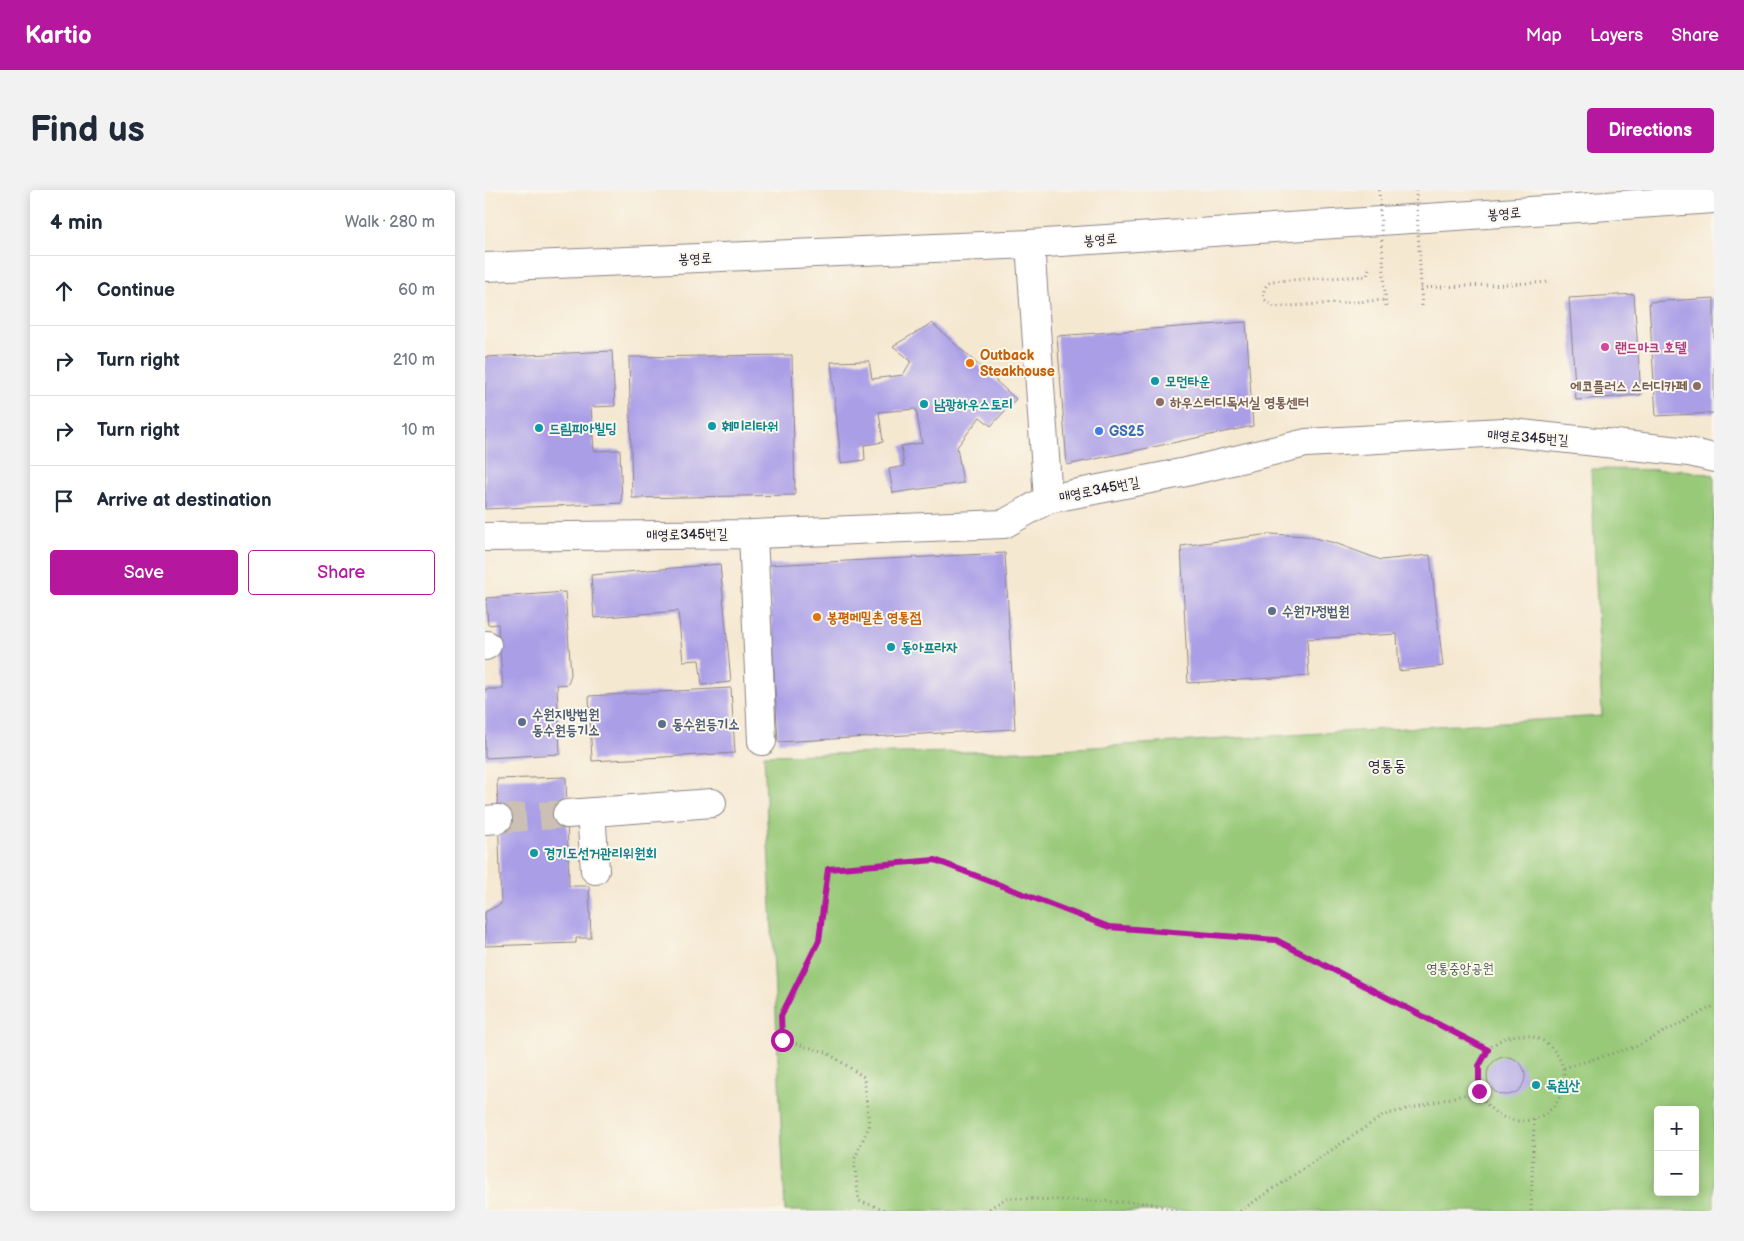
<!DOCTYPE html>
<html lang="en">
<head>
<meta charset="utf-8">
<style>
  :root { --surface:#fff; --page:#f2f2f3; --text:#1f2937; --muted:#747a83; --line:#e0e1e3; --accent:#b5179e }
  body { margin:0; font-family:"Balsamiq Sans","Poor Story",sans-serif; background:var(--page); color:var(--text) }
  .controls { position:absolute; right:15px; bottom:15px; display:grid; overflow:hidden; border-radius:5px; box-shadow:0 2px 12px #0003 }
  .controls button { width:45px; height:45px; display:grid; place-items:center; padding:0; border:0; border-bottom:1px solid var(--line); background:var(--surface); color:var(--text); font:25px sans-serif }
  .stop { position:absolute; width:15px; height:15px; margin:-11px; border:4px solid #b5179e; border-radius:50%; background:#fff }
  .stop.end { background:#b5179e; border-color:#fff; box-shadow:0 1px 5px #0008 }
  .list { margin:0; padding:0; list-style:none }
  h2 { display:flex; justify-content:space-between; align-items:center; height:65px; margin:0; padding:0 20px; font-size:21px }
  h2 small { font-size:16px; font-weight:400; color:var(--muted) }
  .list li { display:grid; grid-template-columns:32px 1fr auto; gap:15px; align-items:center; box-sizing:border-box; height:70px; padding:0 20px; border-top:1px solid var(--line) }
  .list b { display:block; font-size:19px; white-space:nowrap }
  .list em { font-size:16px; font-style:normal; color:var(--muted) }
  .actions { display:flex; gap:10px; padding:15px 20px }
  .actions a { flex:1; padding:11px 0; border:1px solid var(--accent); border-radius:5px; text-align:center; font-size:18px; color:var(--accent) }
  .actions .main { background:var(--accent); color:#fff }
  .icon { flex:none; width:28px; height:28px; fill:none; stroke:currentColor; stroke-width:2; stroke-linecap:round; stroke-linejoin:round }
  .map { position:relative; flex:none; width:1229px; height:1021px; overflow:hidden; border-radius:5px }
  header { display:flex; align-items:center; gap:30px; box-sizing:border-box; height:70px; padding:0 25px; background:var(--accent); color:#fff }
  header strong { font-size:24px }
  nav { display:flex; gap:28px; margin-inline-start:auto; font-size:18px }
  .intro { display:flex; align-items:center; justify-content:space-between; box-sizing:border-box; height:120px; padding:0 30px }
  h1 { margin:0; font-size:35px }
  .button { padding:12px 22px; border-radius:5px; background:var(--accent); color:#fff; font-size:18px; font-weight:700 }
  main { display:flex; gap:30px; padding:0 30px }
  aside { flex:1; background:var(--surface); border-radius:5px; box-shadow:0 2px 12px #0003 }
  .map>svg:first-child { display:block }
</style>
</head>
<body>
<header>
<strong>Kartio</strong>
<nav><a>Map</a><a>Layers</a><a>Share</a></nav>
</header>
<div class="intro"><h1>Find us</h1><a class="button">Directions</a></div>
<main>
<aside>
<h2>4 min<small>Walk · 280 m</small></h2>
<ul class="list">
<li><svg class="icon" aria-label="ahead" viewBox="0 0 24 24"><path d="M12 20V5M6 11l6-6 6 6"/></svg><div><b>Continue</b></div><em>60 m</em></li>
<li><svg class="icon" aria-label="right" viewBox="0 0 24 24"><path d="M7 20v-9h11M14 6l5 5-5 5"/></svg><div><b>Turn right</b></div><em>210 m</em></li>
<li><svg class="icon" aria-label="right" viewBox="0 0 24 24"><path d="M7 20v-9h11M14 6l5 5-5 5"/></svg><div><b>Turn right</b></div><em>10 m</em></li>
<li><svg class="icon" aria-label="arrive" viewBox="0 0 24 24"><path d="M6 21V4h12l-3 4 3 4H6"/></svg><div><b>Arrive at destination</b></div></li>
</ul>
<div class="actions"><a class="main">Save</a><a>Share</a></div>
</aside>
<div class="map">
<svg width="1229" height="1021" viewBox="0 0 1229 1021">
  <rect width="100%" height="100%" fill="#fbf7ec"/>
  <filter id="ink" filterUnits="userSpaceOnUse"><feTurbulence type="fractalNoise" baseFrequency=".02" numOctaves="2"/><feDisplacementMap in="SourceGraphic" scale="10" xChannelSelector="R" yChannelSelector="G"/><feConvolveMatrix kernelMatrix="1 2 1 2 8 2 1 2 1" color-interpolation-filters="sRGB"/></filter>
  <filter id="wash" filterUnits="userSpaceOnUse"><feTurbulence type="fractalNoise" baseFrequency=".0096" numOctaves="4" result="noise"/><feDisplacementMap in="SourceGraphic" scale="20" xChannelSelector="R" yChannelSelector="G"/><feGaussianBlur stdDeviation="1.12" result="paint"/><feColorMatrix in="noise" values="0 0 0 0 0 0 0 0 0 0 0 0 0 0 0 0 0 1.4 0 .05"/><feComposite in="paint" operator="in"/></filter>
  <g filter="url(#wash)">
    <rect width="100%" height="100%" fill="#f5e8d1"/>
    <path fill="#98c978" stroke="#5d765a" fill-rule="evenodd" d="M1106 279 1197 280 1229 285V1021H300L279 565 542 561 1117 526ZM1173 920H1210V1002H1173Z"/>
    <g id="blocks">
      <path fill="#aa9fe7" d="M1149 104 1156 205 1091 210 1084 108Z
        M1229 108V223L1171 226 1164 112Z
        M761 132 768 236 582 275 572 146Z
        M447 133 531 209 506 236 495 227 472 257 478 293 408 303 404 279 419 276 416 256 437 253 431 219 394 222 398 252 379 255 380 270 356 273 346 172 384 171 387 189 418 185 426 171 408 156Z
        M127 161 130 216 106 217 109 261 135 260 137 313 0 319V167Z
        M307 165 310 305 147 308 144 167Z
        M785 344 821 346 850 353 896 370 945 365 958 476 914 481 912 444 822 449 824 486 703 493 696 356Z
        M520 363 530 539 293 552 283 375Z
        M235 374 246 492 217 495 214 470 198 471 193 421 109 428 106 385Z
        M80 402 86 484 83 494 72 495 75 564 0 568V499H18L13 434 3 435 1 408Z
        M246 498 250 563 107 571 104 506Z
        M81 587 84 696H104L106 748H91V753L0 756V722L16 714 12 589Z
        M1002 886a19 19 0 1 1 38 0a19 19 0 1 1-38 0Z"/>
    </g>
  </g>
  <g filter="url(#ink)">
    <use href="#blocks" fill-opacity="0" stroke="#8c8586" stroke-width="1"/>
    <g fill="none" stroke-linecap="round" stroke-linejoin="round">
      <path stroke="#cbc0b3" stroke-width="28" stroke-dasharray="28 14" stroke-linecap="butt" d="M13 629 82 624"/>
      <g stroke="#8c8586" stroke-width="30">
        <path id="minor" d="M545 54 563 309
          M268 344 277 551
          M0 347 268 344 519 334 563 309 701 282 821 253 1018 242 1204 262 1229 268
          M0 456 2 455
          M106 622 110 680
          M82 624 227 613
          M0 630 13 629"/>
      </g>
      <g stroke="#8c8586" stroke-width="30">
        <path id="major" d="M0 77 545 54 1229 9"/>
      </g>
      <path stroke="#8c8586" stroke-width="3" stroke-dasharray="1 4" stroke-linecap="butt" d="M884 79 882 86 787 91C779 96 778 100 779 109L789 117 901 110
        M936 98 1066 92
        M993 888a43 43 0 1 1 86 0a43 43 0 1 1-86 0Z
        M1079 878 1152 856 1229 816
        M404 1021 374 1011 369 970 384 936 379 887 341 862 297 850 296 826 334 750 343 679 450 670 624 737 791 750 1003 860
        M500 1021 522 1008 663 1013 691 1021
        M755 1021 899 925 994 901
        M1046 1021 1049 930"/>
      <use href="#minor" stroke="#fff" stroke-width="28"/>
      <use href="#major" stroke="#fff" stroke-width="28"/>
      <path stroke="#8c8586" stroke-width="3" stroke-dasharray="1 4" stroke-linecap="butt" d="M894 0 901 118
        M931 0 937 116"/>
    </g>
  </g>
  <g fill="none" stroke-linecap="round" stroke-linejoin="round" filter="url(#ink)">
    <path stroke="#b5179e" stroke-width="6" d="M297 850 296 826 334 750 343 679 450 670 624 737 791 750 1003 860 994 876V901"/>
  </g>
  <circle fill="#d1479c" stroke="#fbf7ec" stroke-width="2" cx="1120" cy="157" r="5"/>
  <g fill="#e8710a" stroke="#fbf7ec" stroke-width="2">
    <circle cx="485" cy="173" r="5"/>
    <circle cx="332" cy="427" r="5"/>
  </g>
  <g fill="#0f9aa8" stroke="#fbf7ec" stroke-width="2">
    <circle cx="670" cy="191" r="5"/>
    <circle cx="439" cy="214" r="5"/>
    <circle cx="227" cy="236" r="5"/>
    <circle cx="54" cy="238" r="5"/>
    <circle cx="406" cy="457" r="5"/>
    <circle cx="49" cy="663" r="5"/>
    <circle cx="1051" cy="895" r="5"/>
  </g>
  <g fill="#8d6e63" stroke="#fbf7ec" stroke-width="2">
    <circle cx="1212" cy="196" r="5"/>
    <circle cx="675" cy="212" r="5"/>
  </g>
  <circle fill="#3f7fe0" stroke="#fbf7ec" stroke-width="2" cx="614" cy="241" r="5"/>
  <g fill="#5c6f8a" stroke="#fbf7ec" stroke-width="2">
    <circle cx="787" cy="421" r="5"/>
    <circle cx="37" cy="532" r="5"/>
    <circle cx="177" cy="534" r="5"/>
  </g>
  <g text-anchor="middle" stroke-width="4" stroke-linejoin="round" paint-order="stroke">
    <g font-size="14" fill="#22223b" stroke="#fbf7ec">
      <text transform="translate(1019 23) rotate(-4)" y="5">봉영로</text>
      <text transform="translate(615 49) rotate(-4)" y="5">봉영로</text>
      <text transform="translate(210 68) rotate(-2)" y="5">봉영로</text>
      <text transform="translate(1043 247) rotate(4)" y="5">매영로345번길</text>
      <text transform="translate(614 299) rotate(-11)" y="5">매영로345번길</text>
      <text transform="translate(202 344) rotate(-1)" y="5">매영로345번길</text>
    </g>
    <g font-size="14" font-weight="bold" fill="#b23c85" stroke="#fbf7ec" text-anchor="start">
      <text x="1130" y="162">랜드마크 호텔</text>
    </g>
    <g font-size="14" font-weight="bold" fill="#c56008" stroke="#fbf7ec" text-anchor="start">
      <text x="495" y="170">Outback<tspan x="495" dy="16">Steakhouse</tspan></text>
      <text x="342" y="432">봉평메밀촌 영통점</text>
    </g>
    <g font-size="14" font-weight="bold" fill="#0d838f" stroke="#fbf7ec" text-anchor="start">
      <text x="680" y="196">모던타운</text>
      <text x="449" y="219">남광하우스토리</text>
      <text x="237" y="241">훼미리타워</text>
      <text x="64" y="243">드림피아빌딩</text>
      <text x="416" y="462">동아프라자</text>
      <text x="59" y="668">경기도선거관리위원회</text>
      <text x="1061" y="900">독침산</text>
    </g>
    <g font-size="14" font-weight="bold" fill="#785e54" stroke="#fbf7ec" text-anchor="end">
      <text x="1202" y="201">에코플러스 스터디카페</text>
      <text x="685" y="217" text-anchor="start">하우스터디독서실 영통센터</text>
    </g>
    <g font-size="14" font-weight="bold" fill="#366cbe" stroke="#fbf7ec" text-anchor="start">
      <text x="624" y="246">GS25</text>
    </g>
    <g font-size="14" font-weight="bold" fill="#4e5e75" stroke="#fbf7ec" text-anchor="start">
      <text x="797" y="426">수원가정법원</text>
      <text x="47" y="529">수원지방법원<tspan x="47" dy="16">동수원등기소</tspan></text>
      <text x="187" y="539">동수원등기소</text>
    </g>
    <g font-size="14" fill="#4b5c50" stroke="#fbf7ec">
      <text x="975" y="783">영통중앙공원</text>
    </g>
    <g font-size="16" fill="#22223b" stroke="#fbf7ec">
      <text x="902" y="581">영통동</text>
    </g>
  </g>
</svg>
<div class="controls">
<button>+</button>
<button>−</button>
</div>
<div class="stop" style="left:297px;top:850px"></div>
<div class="stop end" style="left:994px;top:901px"></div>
</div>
</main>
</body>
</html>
